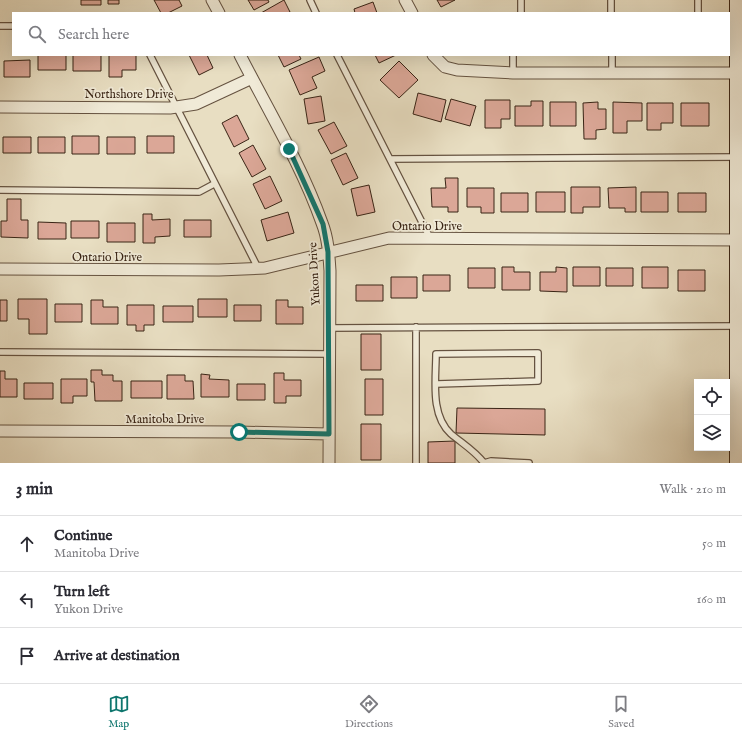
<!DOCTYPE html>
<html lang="en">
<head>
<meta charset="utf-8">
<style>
  :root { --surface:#fff; --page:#f2f2f3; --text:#2b2b33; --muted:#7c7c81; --line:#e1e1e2; --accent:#0f766e }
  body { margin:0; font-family:"IM FELL English",serif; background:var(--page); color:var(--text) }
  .controls { position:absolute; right:12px; bottom:12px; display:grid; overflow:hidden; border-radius:0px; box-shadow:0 4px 16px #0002 }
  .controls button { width:36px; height:36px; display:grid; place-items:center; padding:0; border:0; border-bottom:1px solid var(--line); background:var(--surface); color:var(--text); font:20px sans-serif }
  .stop { position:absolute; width:12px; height:12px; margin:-9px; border:3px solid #0f766e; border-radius:50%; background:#fff }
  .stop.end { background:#0f766e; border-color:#fff; box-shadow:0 1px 4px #0008 }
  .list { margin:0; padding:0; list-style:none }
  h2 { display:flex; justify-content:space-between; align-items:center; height:52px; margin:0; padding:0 16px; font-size:17px }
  h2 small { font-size:13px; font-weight:400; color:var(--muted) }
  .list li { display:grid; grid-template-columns:26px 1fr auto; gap:12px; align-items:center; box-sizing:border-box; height:56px; padding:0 16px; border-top:1px solid var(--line) }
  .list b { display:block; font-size:15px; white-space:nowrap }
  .list p { margin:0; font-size:13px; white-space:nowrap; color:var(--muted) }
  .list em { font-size:13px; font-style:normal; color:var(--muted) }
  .icon { flex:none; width:22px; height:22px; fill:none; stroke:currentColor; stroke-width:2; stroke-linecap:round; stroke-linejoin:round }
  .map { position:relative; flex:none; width:742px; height:463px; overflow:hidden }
  .search { position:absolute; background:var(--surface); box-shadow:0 4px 16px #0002; left:12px; right:12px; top:12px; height:44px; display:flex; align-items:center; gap:10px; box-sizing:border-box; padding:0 14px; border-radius:0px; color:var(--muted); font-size:15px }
  .sheet { height:220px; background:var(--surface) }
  nav { display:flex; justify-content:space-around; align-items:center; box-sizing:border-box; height:56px; border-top:1px solid var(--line); background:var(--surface); font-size:11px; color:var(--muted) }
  nav a { display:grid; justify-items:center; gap:2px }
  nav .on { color:var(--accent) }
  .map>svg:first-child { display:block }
</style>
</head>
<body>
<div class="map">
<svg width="742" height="463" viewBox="0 0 742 463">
  <rect width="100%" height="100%" fill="#e8dec2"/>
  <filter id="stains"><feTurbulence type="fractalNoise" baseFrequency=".005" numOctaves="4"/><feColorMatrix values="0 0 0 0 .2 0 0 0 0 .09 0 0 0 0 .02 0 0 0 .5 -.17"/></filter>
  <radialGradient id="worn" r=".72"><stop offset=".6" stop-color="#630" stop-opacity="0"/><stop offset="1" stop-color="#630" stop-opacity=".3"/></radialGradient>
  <path fill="#dba797" stroke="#392415" d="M81 0H101V5H81Z
    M108 0H119V4H108Z
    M154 0H179L182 6 168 13H161Z
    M248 0H268L269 2 254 10Z
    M284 0 290 12 288 13H261Z
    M437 0H455L441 7Z
    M373 2 377 13H355L354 9Z
    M38 55H66V70H38Z
    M73 55H101V71H73Z
    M109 55H136V70H122V77H109Z
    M189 55H207L213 68 199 75Z
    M278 55H299L301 59 284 67Z
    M375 55H396L379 63Z
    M319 57 325 71 312 77 317 88 300 95 289 70Z
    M30 60V77H4V61Z
    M399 61 418 80 399 98 380 80Z
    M418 93 446 100 441 122 413 114Z
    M321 96 325 121 308 124 304 99Z
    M451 99 476 106 470 126 445 119Z
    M485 100H510V119H501V128H485Z
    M531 101H543V126H515V106H531Z
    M550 102H576V126H550Z
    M598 102V109H606V129L596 130V139H584L583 103Z
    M613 102 642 103V121H627V133H613Z
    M647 103H673V123H661V130H647Z
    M681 103H709V126H681Z
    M237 115 249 139 234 147 222 123Z
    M334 122 347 146 331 154 318 130Z
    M72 136H99V154H72Z
    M147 136H174V153H147Z
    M3 137H31V153H3Z
    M38 137H65V153H38Z
    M107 137H135V154H107Z
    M253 145 266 169 252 177 239 153Z
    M346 153 358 178 343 185 331 160Z
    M270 176 282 201 265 209 253 184Z
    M445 178H458V212H448V207H432L431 188H446Z
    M369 185 375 212 357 216 351 189Z
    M571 187H600V207H583V213H571Z
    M636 187V212H625V208H609L608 188Z
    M467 188H494V213H481V207H467Z
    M536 192H565V212H536Z
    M641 192H668V212H641Z
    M501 193H528V212H501Z
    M678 193H706V212H678Z
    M7 199H21V220H28V238L1 237V221H7Z
    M288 212 294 233 267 241 261 220Z
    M143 214H152V220L170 219V236L155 237V243H143Z
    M184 220H211V237H184Z
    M71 221H99V238H71Z
    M38 222 66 223V239H38Z
    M107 223H135V242H107Z
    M502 267H514V272H530V290H502Z
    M556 267 567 268V292L540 291V272H556Z
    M573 267H600V286H573Z
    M642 267H668V288H642Z
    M468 268H495V288H468Z
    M606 268H633V286H606Z
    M678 270H705V291H678Z
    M423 275H450V291H423Z
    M391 277H417V298H391Z
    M356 285H383V301H356Z
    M18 299H47V334H29V319H18Z
    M198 299H227V317H198Z
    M0 300H7V321H0Z
    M91 300H103V307H118V324H91Z
    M276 300H288V307H303V324H276Z
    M55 304H82V322H55Z
    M127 305H154V325H144V331H136V325H127Z
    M234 305H261V321H234Z
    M163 306H193V322H163Z
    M361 334H381V370H361Z
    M91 370H102V375H113V381H122V401H95L94 382H91Z
    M0 371H5V379H17V397H0Z
    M274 373H284V380H301V396H286V403H274Z
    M201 374 210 375 209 379 229 380V397H201Z
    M167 375H185V381H193L194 399H167Z
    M61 379H87V396H73V403H61Z
    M365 379H383V415H365Z
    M131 381H162V398H131Z
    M24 383H53V399H24Z
    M237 384H265V400H237Z
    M457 408 545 409V435L456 433Z
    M361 424H381V460H361Z
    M455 441V463H428V442Z"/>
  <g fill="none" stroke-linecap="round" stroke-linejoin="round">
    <g stroke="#655240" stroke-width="8">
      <path id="service" d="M310 0 316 13
        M521 0V13
        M611 0V13
        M698 13V0
        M0 26H13
        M150 55 258 268
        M337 55 430 238
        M612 55V73
        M513 73V55
        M390 159 736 157
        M0 190 199 192 214 184
        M416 327V463
        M330 328 736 326
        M0 352 329 354
        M437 384 538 381V353L436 354C436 380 430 415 451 434 463 444 475 451 484 463
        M484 463 491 461 529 463"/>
    </g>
    <g stroke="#655240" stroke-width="13">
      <path id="minor" d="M212 0 219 13
        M405 0 412 13
        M240 55C268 110 301 164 322 223 328 238 329 255 330 271L329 463
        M433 55 445 67 457 70 513 73H742
        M0 107 170 108 196 104 252 78
        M0 269 219 270 265 268 389 238 742 240
        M0 431 239 432 329 434"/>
    </g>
    <g stroke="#392415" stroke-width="18">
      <path id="secondary" d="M738 0V463"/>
    </g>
    <use href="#service" stroke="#f0ead7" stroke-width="5.5"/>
    <use href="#minor" stroke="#f0ead7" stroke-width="11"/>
    <use href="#secondary" stroke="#f0ead7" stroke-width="16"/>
  </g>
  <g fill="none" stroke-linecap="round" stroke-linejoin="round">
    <path stroke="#0f766e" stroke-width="5" d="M239 432 329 434 328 252 323 224 289 149"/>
  </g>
  <g text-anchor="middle" stroke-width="3.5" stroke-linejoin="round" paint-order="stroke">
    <g font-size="12" fill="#392415" stroke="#f0ead7">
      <text x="129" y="98">Northshore Drive</text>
      <text x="427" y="230">Ontario Drive</text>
      <text x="107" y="261">Ontario Drive</text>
      <text transform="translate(314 274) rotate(-93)" y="4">Yukon Drive</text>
      <text x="165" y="423">Manitoba Drive</text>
    </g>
  </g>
  <rect width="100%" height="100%" filter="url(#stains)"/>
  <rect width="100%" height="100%" fill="url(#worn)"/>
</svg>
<div class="controls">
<button><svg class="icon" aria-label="locate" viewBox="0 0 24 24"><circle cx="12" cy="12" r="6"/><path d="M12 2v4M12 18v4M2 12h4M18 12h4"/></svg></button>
<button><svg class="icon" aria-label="layers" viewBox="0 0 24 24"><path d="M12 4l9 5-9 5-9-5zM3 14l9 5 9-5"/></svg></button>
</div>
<div class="stop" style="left:239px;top:432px"></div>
<div class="stop end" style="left:289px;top:149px"></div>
<div class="search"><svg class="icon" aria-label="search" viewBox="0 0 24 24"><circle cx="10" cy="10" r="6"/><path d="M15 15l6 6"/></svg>Search here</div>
</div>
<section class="sheet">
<h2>3 min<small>Walk · 210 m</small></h2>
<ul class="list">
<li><svg class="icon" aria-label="ahead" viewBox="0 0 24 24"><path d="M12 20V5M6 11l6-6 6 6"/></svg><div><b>Continue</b><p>Manitoba Drive</p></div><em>50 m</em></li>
<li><svg class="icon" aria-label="left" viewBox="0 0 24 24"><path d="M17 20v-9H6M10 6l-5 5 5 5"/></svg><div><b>Turn left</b><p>Yukon Drive</p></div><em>160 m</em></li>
<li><svg class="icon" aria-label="arrive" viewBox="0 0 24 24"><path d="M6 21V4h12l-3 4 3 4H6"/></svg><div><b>Arrive at destination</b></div></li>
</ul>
</section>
<nav>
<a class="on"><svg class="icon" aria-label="map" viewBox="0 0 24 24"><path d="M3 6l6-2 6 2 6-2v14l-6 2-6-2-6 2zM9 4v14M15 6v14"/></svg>Map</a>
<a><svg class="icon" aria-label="directions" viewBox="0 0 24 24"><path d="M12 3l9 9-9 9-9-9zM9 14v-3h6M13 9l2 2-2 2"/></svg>Directions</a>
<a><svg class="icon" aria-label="saved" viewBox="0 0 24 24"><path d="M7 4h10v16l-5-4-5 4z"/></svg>Saved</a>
</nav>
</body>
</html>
